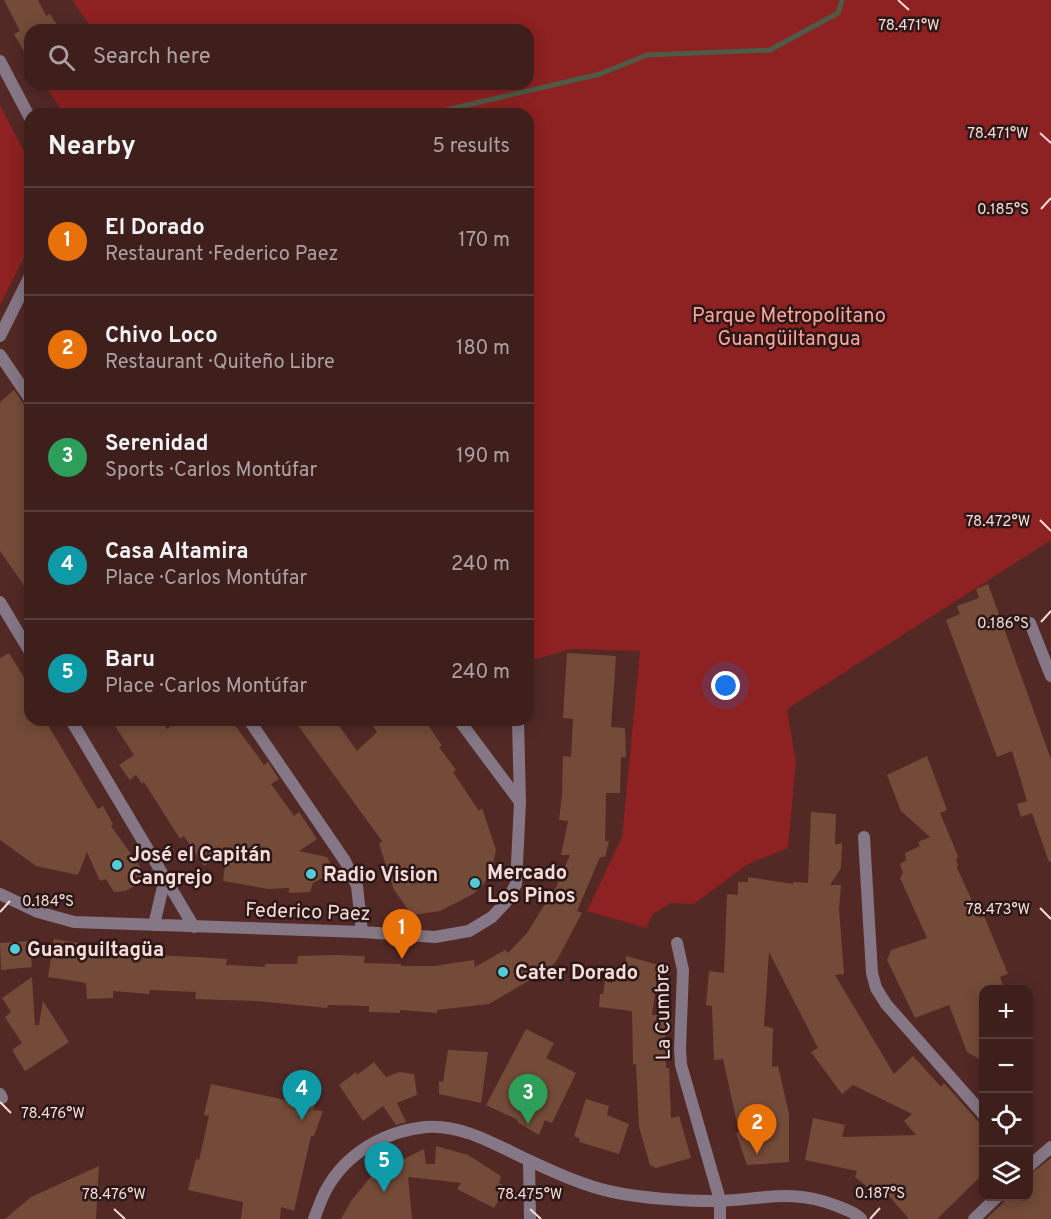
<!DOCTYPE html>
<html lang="en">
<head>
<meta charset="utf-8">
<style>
  :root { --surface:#3e1f1c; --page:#492c29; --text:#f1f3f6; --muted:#ada2a3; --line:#573d3b; --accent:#52cbd9 }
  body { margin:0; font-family:Overpass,sans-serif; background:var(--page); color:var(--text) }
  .controls { position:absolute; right:18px; bottom:18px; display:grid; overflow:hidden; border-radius:12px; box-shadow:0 3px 15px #0003 }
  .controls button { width:54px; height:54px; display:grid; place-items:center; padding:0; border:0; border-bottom:2px solid var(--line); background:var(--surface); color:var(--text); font:30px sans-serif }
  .you { position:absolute; left:726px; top:686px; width:21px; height:21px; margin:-15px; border:4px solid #fff; border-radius:50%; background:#1a73e8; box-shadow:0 0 0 9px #1a73e833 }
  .badge { display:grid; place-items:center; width:39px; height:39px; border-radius:50%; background:var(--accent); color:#fff; font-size:20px; font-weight:700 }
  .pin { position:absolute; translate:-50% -50px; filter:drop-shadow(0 2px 3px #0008) }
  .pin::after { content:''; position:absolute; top:32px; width:21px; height:18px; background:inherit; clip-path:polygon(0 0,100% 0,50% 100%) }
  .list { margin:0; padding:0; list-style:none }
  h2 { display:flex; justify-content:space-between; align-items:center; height:78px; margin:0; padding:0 24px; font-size:26px }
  h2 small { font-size:20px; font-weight:400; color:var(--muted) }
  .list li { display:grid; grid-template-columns:39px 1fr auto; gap:18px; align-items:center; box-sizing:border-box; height:108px; padding:0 24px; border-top:2px solid var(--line) }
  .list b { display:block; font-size:22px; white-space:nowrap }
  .list p { margin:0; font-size:20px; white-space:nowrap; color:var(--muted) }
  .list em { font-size:20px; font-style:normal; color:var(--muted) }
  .icon { flex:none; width:33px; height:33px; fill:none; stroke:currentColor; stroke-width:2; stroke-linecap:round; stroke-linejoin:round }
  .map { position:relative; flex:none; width:1051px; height:1219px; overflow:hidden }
  .search { position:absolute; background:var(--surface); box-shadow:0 3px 15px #0003; left:24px; top:24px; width:510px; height:66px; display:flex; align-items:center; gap:15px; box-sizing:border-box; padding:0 21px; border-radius:18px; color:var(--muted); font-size:22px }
  .panel { position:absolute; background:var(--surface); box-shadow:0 3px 15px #0003; left:24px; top:108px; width:510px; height:618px; border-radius:18px }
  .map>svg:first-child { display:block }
</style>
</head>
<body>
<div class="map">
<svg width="1051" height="1219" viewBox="0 0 1051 1219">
  <rect width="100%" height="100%" fill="#532926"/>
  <path fill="#8e2121" d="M72 0H1051V540L787 709 796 762 788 848 748 864 694 904 671 903 653 914 646 928 587 911 622 837 640 651 572 649 528 661V114H64L45 85 528 84V30H93Z
    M0 105 30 163V246L0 305Z"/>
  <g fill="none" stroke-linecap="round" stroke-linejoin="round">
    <path stroke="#4e5b47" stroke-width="5" d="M429 114 600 74 647 55 770 50 838 13 842 0"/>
  </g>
  <path fill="#744b38" d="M4 0H38L46 16 50 14 60 30H30V62L14 34 20 31Z
    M14 390 30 413V594L0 551V402Z
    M988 584 1051 759V862H1049L1032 813 1021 817 1017 804 1027 801 1012 751 997 757 946 620 960 614 957 606 979 598 976 589Z
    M9 653 30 687V720H45L98 809 103 806 113 824 111 826 144 872 143 882 125 891 114 892 106 879 100 881 87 852 78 875 36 866 0 840V658Z
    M567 653 616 656 611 727 625 728 626 757H621L620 793H606L605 841H609L605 857H600L577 911 582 913 557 960 539 981 535 977 489 1004 437 1010V1013L400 1010V1013L369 1012V1006L328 1005 327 1008 257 1001 195 999 196 992 150 990 149 994 113 991V998L87 999 86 983 48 977 54 939 83 944 81 958 127 956V954L196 957 227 959 226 965 265 967V964H297L298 956 336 955 365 956 364 963 401 964V966H434L474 960 475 967 505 950 508 953 527 933 550 896 552 897 570 855H561L568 821 559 820 562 795 563 756 571 757 573 719 563 718Z
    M111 720H161L167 729 180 720H231L264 765 268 762 279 779 271 784 294 816 299 812 317 839 299 851 327 857 335 871 313 883 310 892 289 893V888L268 889 223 881 227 850 204 866 184 836 180 839 144 782 142 784 136 775 130 780 119 765 134 755Z
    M294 720H335L357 751 377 732 369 720H425L442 746 439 747 456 770 453 772 479 811 482 808 496 850 491 873 482 886 473 894 440 911 412 915 394 890 379 844 382 841Z
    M927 756 947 810 940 813 958 856 956 860 958 865 957 868 980 918 984 916 1008 974 1000 977 1005 990H984V1062L967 1052 949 1005 915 1018 887 960 891 950 927 938 900 878 903 873 900 864 906 860 905 853 920 846 918 842 930 837 901 811 887 775Z
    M811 812 836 814 835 845 842 843 841 868 830 885H841L839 909 844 974 835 975 894 1074 913 1056 941 1087 944 1083 984 1128V1173L937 1219H909L883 1189 878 1195 855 1177 857 1171 805 1160 813 1118 845 1125 842 1137 916 1135 904 1121 912 1114 853 1085 842 1094 811 1052 818 1048 769 952 764 1026 773 1028 772 1067 778 1066 789 1114V1162L747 1165 736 1133 739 1132 723 1059 714 1060 712 1006 706 1005 709 971 724 973 727 894 738 895V882H748V877L793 884V882L808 883Z
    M30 941 32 967 1 970 0 943Z
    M626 956 659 965 652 1015H665L666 1068H669L671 1118 679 1116 691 1158 656 1168 650 1165 639 1127 636 1064 633 1065 632 1011 599 1007 600 994H603L605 981 612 983 613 976 619 978 621 964 625 965Z
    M32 977 35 1025H39L43 1001 69 1042 25 1071 12 1050 22 1043 5 1017 11 1012 2 998Z
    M526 1029 554 1043 546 1058 576 1073 552 1123 545 1120 539 1135 517 1122 518 1120 486 1105Z
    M448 1050 488 1052 481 1103 439 1094V1081L443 1082Z
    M374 1062 386 1077 399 1072 414 1074 417 1095 397 1103 406 1122 396 1125 383 1106 363 1121 339 1085 356 1072 357 1075Z
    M211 1084 290 1101 293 1091 317 1100 313 1110 323 1111 314 1136H311L294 1211 281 1207 280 1219H241L243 1202 188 1190 196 1159 199 1160 209 1116 204 1115Z
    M586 1099 609 1106 607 1115 629 1124 619 1154 579 1142 580 1139 574 1136Z
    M436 1146 468 1155 501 1176 499 1183 503 1185 501 1190 503 1193 494 1208 457 1189 461 1183 408 1177 412 1219H341L351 1201 372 1175 424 1149 426 1164H435Z
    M1051 1158V1219H986L1004 1202 1006 1197H1029V1175Z
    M99 1166 96 1219H5L31 1197Z"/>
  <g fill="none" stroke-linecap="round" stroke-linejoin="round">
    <path stroke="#857785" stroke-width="12" d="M0 61 30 118
      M0 336 30 276
      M0 355 30 399
      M0 602 30 652
      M1030 623 1051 676
      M71 720 194 927
      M249 720 345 861 357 886 362 932
      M459 720 520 802
      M864 837 872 973 876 988 886 1004 984 1115
      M0 894 38 912 74 922 362 932 435 937 469 931 492 917 506 902 516 884 520 802 518 720
      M154 925 165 878
      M677 943 683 970 680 1049 681 1065 720 1200V1219
      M0 1094 2 1098
      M529 1161 530 1219
      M1028 1167 1051 1147
      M314 1219C318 1209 321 1199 326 1190 346 1153 385 1131 426 1127 462 1124 496 1145 528 1160 554 1172 584 1186 613 1192 640 1198 684 1201 712 1201 758 1201 791 1187 837 1206 846 1210 855 1212 861 1219
      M974 1219 998 1196"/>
  </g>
  <path fill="none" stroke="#f7dbd8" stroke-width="2" d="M898 0 909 10M1040 133 1051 143M1041 209 1051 198M1040 520 1051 531M1041 622 1051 611M1040 908 1051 919M0 912 10 901M0 1102 11 1113M114 1209 125 1219M530 1209 541 1219M870 1219 880 1208"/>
  <g fill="#52cbd9" stroke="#2c1817" stroke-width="2">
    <circle cx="117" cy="865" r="6"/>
    <circle cx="311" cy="874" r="6"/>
    <circle cx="475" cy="883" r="6"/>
    <circle cx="15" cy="949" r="6"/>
    <circle cx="503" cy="972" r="6"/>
  </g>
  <g text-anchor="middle" stroke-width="5" stroke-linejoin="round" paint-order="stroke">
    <g font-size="20" fill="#fda39a" stroke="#2c1817">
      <text x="789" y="322">Parque Metropolitano<tspan x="789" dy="23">Guangüiltangua</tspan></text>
    </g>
    <g font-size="20" font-weight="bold" fill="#f7dbd8" stroke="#2c1817" text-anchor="start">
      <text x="129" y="861">José el Capitán<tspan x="129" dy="23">Cangrejo</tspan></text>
      <text x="487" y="879">Mercado<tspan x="487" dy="23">Los Pinos</tspan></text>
      <text x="323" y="881">Radio Vision</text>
      <text x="27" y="956">Guanguiltagüa</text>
      <text x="515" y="979">Cater Dorado</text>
    </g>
    <g font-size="20" fill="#f7dbd8" stroke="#2c1817">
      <text transform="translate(308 911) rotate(2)" y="7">Federico Paez</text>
      <text transform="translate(662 1012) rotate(-91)" y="7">La Cumbre</text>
    </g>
  </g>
  <g font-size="15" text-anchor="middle" fill="#f7dbd8" stroke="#2c1817" stroke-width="5" stroke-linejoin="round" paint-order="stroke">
    <text x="909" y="30">78.471°W</text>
    <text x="998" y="138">78.471°W</text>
    <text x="1003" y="214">0.185°S</text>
    <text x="998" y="526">78.472°W</text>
    <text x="1003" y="628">0.186°S</text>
    <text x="48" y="906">0.184°S</text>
    <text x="998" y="914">78.473°W</text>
    <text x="53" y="1118">78.476°W</text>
    <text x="880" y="1198">0.187°S</text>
    <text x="114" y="1199">78.476°W</text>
    <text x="530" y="1199">78.475°W</text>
  </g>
</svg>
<div class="controls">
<button>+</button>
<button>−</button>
<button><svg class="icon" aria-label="locate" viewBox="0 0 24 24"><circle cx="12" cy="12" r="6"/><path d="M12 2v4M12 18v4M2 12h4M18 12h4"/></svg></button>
<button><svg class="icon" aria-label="layers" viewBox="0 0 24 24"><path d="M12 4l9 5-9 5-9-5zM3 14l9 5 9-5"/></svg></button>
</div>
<div class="you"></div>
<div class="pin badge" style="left:402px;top:959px;background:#e8710a">1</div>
<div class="pin badge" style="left:757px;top:1154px;background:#e8710a">2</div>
<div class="pin badge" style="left:528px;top:1124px;background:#2e9e5b">3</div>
<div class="pin badge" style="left:302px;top:1120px;background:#0f9aa8">4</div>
<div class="pin badge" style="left:384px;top:1192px;background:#0f9aa8">5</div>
<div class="search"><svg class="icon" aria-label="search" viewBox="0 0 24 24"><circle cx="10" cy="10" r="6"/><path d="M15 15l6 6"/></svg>Search here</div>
<section class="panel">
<h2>Nearby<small>5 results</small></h2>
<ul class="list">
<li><span class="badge" style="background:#e8710a">1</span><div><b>El Dorado</b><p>Restaurant · Federico Paez</p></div><em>170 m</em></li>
<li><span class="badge" style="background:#e8710a">2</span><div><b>Chivo Loco</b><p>Restaurant · Quiteño Libre</p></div><em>180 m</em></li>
<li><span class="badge" style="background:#2e9e5b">3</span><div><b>Serenidad</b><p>Sports · Carlos Montúfar</p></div><em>190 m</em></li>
<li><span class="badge" style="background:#0f9aa8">4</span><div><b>Casa Altamira</b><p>Place · Carlos Montúfar</p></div><em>240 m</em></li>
<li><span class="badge" style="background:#0f9aa8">5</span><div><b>Baru</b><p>Place · Carlos Montúfar</p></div><em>240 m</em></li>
</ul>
</section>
</div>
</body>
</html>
